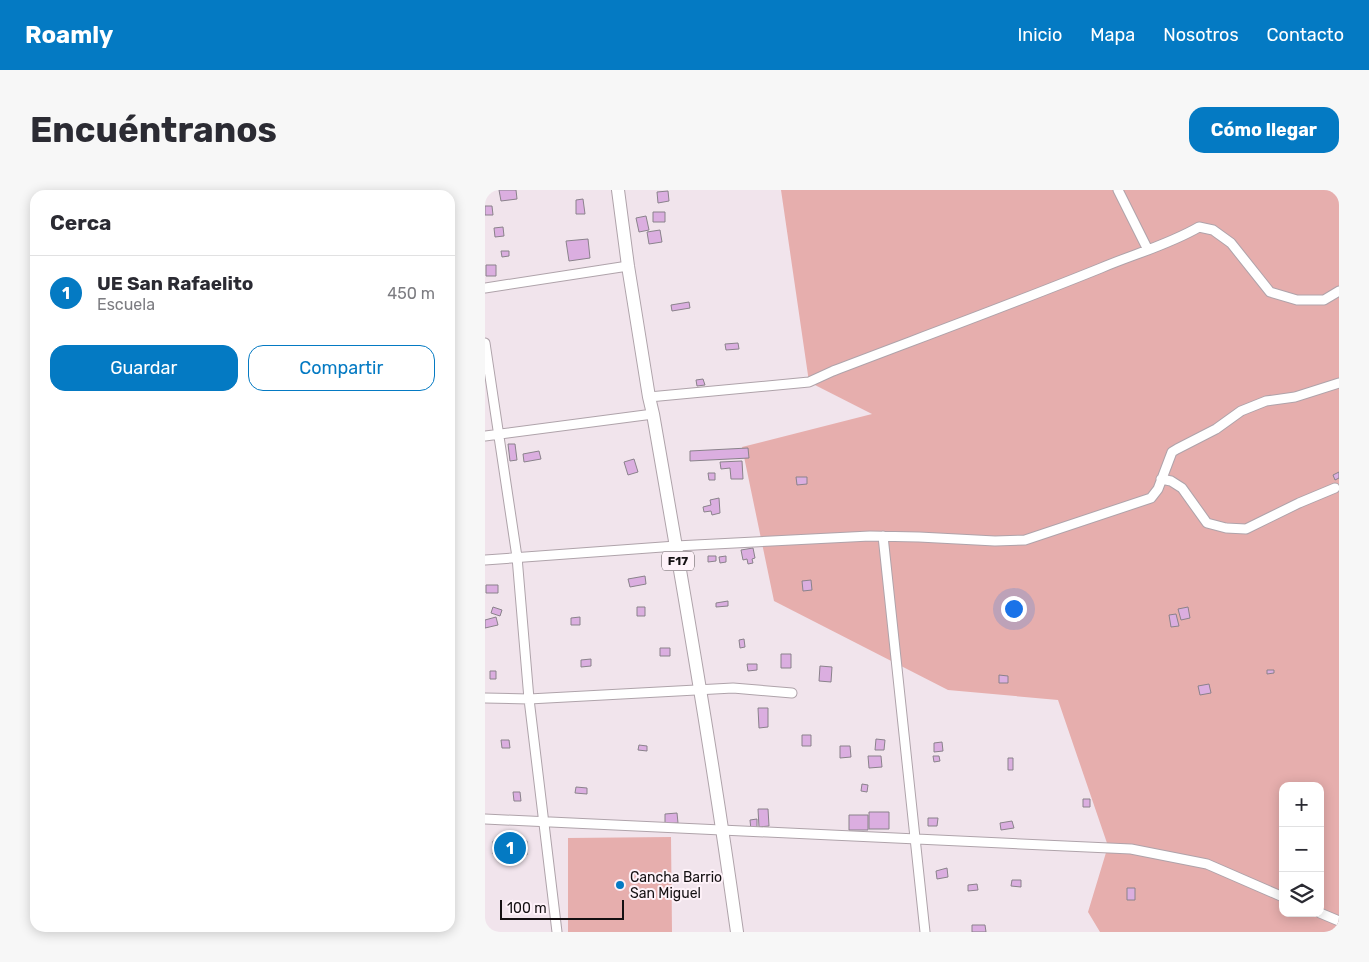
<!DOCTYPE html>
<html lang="es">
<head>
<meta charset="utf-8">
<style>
  :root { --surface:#fff; --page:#f7f7f7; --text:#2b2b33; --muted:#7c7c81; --line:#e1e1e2; --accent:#047ac3 }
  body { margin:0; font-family:Rubik,sans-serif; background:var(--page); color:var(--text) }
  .controls { position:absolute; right:15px; bottom:15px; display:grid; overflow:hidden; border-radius:10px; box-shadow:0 2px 12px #0003 }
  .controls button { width:45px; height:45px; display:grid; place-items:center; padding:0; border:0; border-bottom:1px solid var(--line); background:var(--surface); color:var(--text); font:25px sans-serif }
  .scale { position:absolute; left:15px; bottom:12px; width:124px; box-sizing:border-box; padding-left:5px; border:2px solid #141012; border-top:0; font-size:14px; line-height:18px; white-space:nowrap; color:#141012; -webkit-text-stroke:4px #fef2f9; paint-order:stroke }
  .you { position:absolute; left:528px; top:418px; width:18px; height:18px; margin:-12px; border:4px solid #fff; border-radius:50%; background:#1a73e8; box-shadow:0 0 0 8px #1a73e833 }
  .badge { display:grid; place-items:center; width:32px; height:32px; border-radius:50%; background:var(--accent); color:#fff; font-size:16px; font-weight:700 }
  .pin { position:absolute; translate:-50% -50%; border:2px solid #fff; box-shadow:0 1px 5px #0006 }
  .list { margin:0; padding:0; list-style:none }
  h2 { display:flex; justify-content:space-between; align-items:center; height:65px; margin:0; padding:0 20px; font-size:21px }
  h2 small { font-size:16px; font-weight:400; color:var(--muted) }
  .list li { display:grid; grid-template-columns:32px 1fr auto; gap:15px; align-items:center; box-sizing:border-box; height:75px; padding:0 20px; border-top:1px solid var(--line) }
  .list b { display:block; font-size:19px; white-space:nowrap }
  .list p { margin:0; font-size:16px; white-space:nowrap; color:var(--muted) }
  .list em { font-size:16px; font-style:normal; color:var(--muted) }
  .actions { display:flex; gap:10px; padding:15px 20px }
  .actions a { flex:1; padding:11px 0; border:1px solid var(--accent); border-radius:15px; text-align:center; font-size:18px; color:var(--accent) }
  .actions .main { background:var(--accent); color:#fff }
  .icon { flex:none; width:28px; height:28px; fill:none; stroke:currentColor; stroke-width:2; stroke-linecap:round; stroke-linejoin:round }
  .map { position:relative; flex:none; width:854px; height:742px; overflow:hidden; border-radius:15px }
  header { display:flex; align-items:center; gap:30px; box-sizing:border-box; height:70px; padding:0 25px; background:var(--accent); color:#fff }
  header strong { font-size:24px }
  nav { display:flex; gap:28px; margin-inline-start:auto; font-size:18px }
  .intro { display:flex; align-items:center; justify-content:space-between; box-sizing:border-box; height:120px; padding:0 30px }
  h1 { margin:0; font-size:35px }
  .button { padding:12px 22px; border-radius:15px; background:var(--accent); color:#fff; font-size:18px; font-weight:700 }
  main { display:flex; gap:30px; padding:0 30px }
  aside { flex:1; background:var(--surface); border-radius:15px; box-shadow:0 2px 12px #0003 }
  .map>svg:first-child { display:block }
</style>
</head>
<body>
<header>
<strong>Roamly</strong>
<nav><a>Inicio</a><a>Mapa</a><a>Nosotros</a><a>Contacto</a></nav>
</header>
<div class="intro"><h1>Encuéntranos</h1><a class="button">Cómo llegar</a></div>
<main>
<aside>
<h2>Cerca<small></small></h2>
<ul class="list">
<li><span class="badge">1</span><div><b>UE San Rafaelito</b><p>Escuela</p></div><em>450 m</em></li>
</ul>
<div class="actions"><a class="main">Guardar</a><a>Compartir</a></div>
</aside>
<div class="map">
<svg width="854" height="742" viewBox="0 0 854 742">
  <rect width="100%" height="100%" fill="#f1e4ec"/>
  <path fill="#e6aead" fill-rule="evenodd" d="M296 0H854V742H615L603 722 623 656 573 510 463 500 289 411 257 257 387 224 324 192ZM798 596H835V723H798Z
    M186 647 187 742H83V648Z"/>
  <path fill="#dbaee0" stroke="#8a828b" d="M14 0H31L32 9 16 11Z
    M183 1 184 11 173 13 172 2Z
    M98 9 100 24H91V10Z
    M0 16H7L8 25H0Z
    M168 22H180V32H168Z
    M161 26 164 40 154 42 151 28Z
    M18 37 19 46 10 47 9 38Z
    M175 40 177 52 164 54 162 42Z
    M103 49 105 68 84 71 81 51Z
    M16 61H24V66L17 67Z
    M1 75H11V86H1Z
    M204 112 205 118 187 121 186 115Z
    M253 153 254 159 241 160 240 154Z
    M218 189 220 195 212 196 211 190Z
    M23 254H30L32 270 25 271Z
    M263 258 264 268 205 271V261Z
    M54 261 56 269 39 272 38 264Z
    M149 269 153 282 143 285 139 272Z
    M257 271 258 289H246L245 278 236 279 235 272Z
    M854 282V288L850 290 848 285Z
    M223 283H230V290H224Z
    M311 287H322V294L312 295Z
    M234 308 235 323 227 325 226 321 219 322 218 317 226 315 225 310Z
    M268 358 270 368 267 369 268 373 263 374 262 369 258 370 256 360Z
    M223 366H231V371L223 372Z
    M241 366V372L235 373 234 367Z
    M160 386 161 394 145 397 143 389Z
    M326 390 327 400 318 401 317 391Z
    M1 395H13V403H1Z
    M243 411V416L231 417V413Z
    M8 417 17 420 15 426 6 423Z
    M152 417H160V426H152Z
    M703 417 705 428 696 430 693 419Z
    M691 424 694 436 686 437 684 425Z
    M11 427 13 435 0 438V430Z
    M95 427V435H86V428Z
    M259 449 260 457 255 458 254 450Z
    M175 458H185V466H175Z
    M296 464H306V478H296Z
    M106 469V476L96 477V470Z
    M262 474H272V480L263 481Z
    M335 476 347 477 346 492 334 491Z
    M782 480H789V483L782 484Z
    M5 481H11V489H5Z
    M514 485 523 486V493H514Z
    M724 494 726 503 715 505 713 496Z
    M273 518H283V537L274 538Z
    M317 545H326V556H317Z
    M391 549 400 550 399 560H390Z
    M16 550H24L25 558H17Z
    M457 552 458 561 449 562V553Z
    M154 555 162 556V561L153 560Z
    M355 556H365L366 567 355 568Z
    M383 566H396L397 577 384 578Z
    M448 566H454L455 571 449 572Z
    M523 568H528V580H523Z
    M377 594 383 595 382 602 376 601Z
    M91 597 102 598V604L90 603Z
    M28 602H35L36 611H29Z
    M598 609H605V617H598Z
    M273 619H283L284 636 274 637Z
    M384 622H404V639H384Z
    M192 623 193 633 180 634V624Z
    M364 625H383V640H364Z
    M443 628H453L452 636H443Z
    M272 629V639L266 640 265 630Z
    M527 631 529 638 516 640 515 633Z
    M8 651H42V665L8 664Z
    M462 678 463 687 452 689 451 681Z
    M527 690H536V697L526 696Z
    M492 694 493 700 483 701V695Z
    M642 698H650V710H642Z
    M487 735H500L501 742H487Z"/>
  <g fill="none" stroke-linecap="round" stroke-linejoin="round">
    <g stroke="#afa3aa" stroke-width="11">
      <path id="minor" d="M633 0 663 60
        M0 98 143 76
        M0 153 32 367 44 509 72 742
        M164 207 324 192 348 181C437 147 527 114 616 78 649 64 683 55 714 37L728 40 746 53 785 102 812 110H839L854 101
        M0 246 168 224
        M676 289 686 291 697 298 722 333 741 338 761 339 814 313 850 298
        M398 346 440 742
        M0 370 191 356 385 346 434 347 510 351 540 350 666 308 673 299 687 262 692 259 731 239 756 221 781 211 810 207 854 193
        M0 508 44 509 248 498 307 503
        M0 629 646 659 722 674 798 707
        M835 723 854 731"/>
    </g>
    <g stroke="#afa3aa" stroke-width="14">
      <path id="highway" d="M133 0 143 76 164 207 168 224C198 396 228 569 252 742"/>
    </g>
    <use href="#minor" stroke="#fff" stroke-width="9"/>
    <use href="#highway" stroke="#fff" stroke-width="12"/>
  </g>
  <circle fill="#047ac3" stroke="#fef2f9" stroke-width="2" cx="135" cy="695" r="5"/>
  <g text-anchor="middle" stroke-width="4" stroke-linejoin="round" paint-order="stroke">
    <rect fill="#fef2f9" stroke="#5a5457" stroke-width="1" x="177" y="361.5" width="32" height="19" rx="4"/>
    <g font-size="12" font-weight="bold" fill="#141012">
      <text x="193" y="375">F17</text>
    </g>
    <g font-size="14" fill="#141012" stroke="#fef2f9" text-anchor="start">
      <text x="145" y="692">Cancha Barrio<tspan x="145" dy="16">San Miguel</tspan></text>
    </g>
  </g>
</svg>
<div class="controls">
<button>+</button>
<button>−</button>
<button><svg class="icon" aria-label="layers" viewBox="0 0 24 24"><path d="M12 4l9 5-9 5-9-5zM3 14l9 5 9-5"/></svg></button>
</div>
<div class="scale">100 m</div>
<div class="you"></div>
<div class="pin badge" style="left:25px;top:658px">1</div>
</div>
</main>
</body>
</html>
